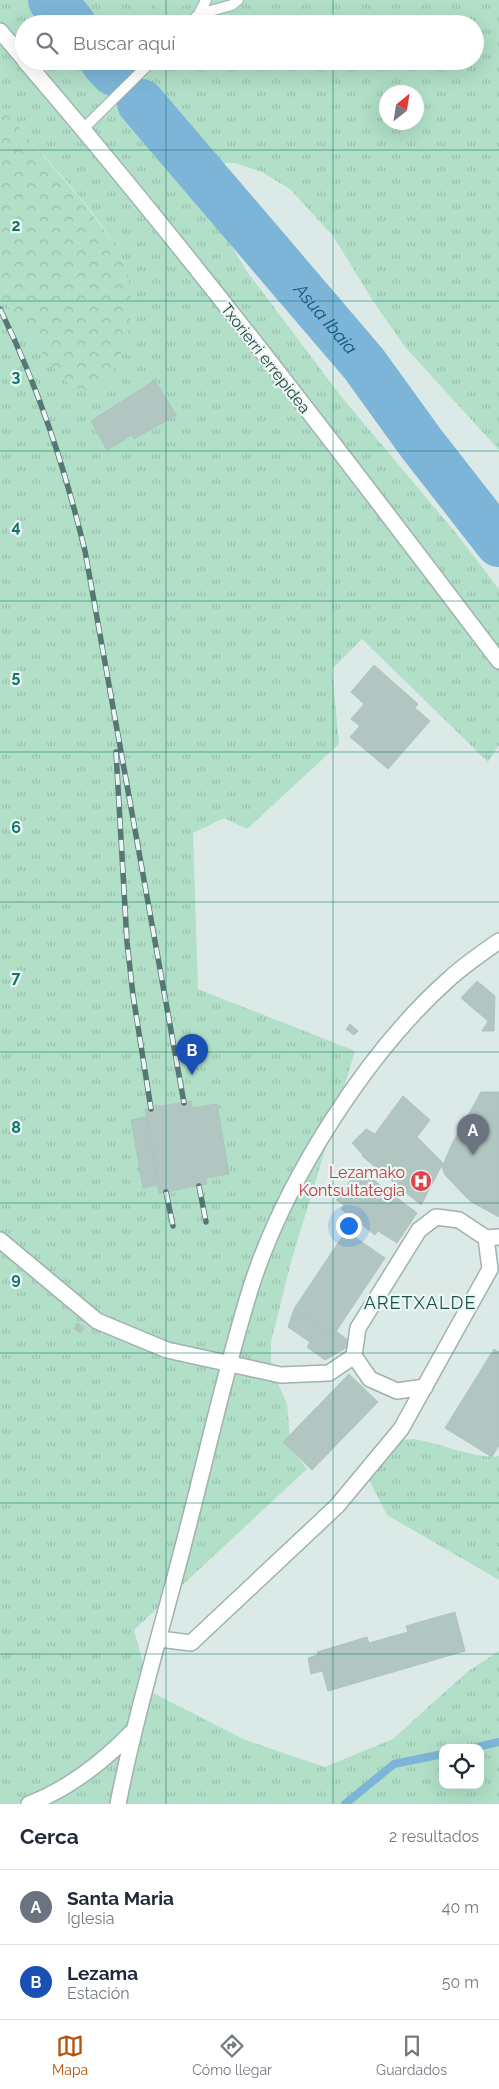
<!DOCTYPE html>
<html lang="es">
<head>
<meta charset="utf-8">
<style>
  :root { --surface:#fff; --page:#f6f6f7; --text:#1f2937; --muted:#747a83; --line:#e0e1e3; --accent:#b45309 }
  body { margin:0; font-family:Raleway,sans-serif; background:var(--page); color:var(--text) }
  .controls { position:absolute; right:15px; bottom:15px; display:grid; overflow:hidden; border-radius:10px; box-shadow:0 5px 20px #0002 }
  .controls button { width:45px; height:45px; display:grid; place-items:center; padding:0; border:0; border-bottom:1px solid var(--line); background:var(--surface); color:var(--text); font:25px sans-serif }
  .compass { position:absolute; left:379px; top:85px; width:45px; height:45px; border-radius:50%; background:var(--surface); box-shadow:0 5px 20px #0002; rotate:30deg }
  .you { position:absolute; left:348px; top:1225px; width:18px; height:18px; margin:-12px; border:4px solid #fff; border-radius:50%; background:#1a73e8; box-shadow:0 0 0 8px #1a73e833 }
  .badge { display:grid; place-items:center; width:32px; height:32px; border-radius:50%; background:var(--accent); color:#fff; font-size:16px; font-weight:700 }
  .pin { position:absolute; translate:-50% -41px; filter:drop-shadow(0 1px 2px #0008) }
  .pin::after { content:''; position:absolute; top:26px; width:18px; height:15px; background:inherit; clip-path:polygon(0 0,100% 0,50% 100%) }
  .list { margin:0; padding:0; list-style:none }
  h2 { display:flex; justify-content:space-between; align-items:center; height:65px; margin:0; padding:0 20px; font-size:21px }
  h2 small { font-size:16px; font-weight:400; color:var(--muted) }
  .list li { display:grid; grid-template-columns:32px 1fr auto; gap:15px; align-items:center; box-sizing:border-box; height:75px; padding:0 20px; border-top:1px solid var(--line) }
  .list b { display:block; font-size:19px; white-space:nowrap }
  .list p { margin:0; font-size:16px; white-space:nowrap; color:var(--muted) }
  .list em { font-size:16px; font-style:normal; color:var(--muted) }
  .icon { flex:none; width:28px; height:28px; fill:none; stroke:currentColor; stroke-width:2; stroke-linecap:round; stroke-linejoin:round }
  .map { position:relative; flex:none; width:499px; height:1804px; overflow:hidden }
  .search { position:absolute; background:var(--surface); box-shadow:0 5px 20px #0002; left:15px; right:15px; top:15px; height:55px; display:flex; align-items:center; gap:12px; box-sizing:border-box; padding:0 18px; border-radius:28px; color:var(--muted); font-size:19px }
  .sheet { height:215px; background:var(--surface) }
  nav { display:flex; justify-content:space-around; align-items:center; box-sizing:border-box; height:70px; border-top:1px solid var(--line); background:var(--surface); font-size:14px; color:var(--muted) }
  nav a { display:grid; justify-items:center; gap:2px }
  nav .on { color:var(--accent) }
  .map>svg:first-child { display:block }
</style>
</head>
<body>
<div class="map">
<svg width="499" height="1804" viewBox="0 0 499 1804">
  <defs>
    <pattern id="grass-tufts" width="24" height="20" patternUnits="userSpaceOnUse" patternTransform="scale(1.25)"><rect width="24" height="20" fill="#b1dfc7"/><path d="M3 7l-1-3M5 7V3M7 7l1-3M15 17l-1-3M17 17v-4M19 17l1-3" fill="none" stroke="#98c0ac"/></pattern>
    <pattern id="forest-crowns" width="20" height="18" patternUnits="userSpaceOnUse" patternTransform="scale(1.25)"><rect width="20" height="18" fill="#b1dfc7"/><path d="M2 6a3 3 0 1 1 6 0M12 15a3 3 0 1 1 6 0" fill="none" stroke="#98c0ac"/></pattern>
  </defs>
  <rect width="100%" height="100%" fill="#dceae7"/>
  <path fill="url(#grass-tufts)" fill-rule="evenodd" d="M0 0H499V450L405 347 373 301 333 236 290 189 262 172 235 163H226L215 167 208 186 210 200 222 231 246 270 340 395 455 532 499 589V745L488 762 362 639 332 669 339 744 247 829 224 818 193 833 198 989 355 1051 291 1262 271 1342V1367L287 1404 291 1449 307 1469 134 1630 151 1692 245 1740 325 1767 393 1739 467 1672 499 1651V1804H0V296L15 314 127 269C103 214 39 153 0 105ZM24 24H475V61H24ZM386 92H416V122H386ZM443 1748H480V1785H443Z
    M413 1439C437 1442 478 1460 499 1456V1580L387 1515 363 1468 402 1440Z"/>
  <path fill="url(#forest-crowns)" d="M0 105 83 202 120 252 127 269 132 301 130 321 121 355 112 373 103 385 94 391H81L71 386 58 373 0 296Z"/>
  <path fill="#b1dfc7" d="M150 0H195L164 16Z"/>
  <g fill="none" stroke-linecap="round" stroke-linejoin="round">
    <path stroke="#7cb5d7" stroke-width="8" d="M473 1748 499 1742
      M345 1804 394 1764 443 1754"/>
    <g stroke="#7cb5d7" stroke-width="48">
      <path d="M52 0 72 24"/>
      <path d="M104 61 114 72"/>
      <path id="s1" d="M141 103 364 364 421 443 499 543"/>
    </g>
  </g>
  <path fill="#b1c5c1" stroke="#aec4c0" d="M155 380 176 415 134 439 132 435 107 450 91 421Z
    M374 665 418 704 415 708 430 721 388 769 350 737 360 726 351 719 364 704 351 692Z
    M477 981 495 996 494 1031H482L488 1021 461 998Z
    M350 1024 358 1031 354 1035 346 1029Z
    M481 1092H499V1217L470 1201 445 1175 442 1167 453 1142Z
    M403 1096 430 1120 417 1137 443 1163 421 1205 362 1156 363 1155 352 1143 366 1129 375 1134Z
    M191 1101 192 1108 217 1104 229 1174 206 1178 207 1184 159 1193 145 1109Z
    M147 1117 158 1185 143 1188 131 1120Z
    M359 1169 417 1213 397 1243 378 1231 375 1235 341 1209 344 1205 336 1200Z
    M346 1231 385 1258 333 1336 294 1309Z
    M294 1309 333 1336 336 1331 353 1344 325 1360 307 1347 310 1342 288 1327Z
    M77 1323 84 1327 81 1333 74 1329Z
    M494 1349 499 1352V1445L492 1457 445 1428Z
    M349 1374 378 1402 312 1470 283 1442Z
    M455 1612 465 1651 328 1691 317 1652 367 1637 369 1643 408 1632 406 1626Z
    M317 1655 322 1671 311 1674 308 1658Z"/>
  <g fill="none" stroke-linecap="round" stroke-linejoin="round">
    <g stroke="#9fb2af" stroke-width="12">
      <path id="service" d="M199 14 232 5 238 0
        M189 24 199 14 206 0
        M83 129 152 61"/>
    </g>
    <g stroke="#9fb2af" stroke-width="18">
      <path id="pedestrian" d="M486 1238 499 1237"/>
    </g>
    <g stroke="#9fb2af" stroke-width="18">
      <path id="minor" d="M0 1240 97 1321 167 1350 281 1375 329 1373 354 1356
        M160 1639 191 1643 337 1506 401 1429 490 1269 486 1238 459 1220 436 1217 419 1230 358 1328 354 1356 370 1379 397 1391 425 1387
        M29 1804C68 1789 103 1762 132 1732
        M118 1804C136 1712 164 1622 187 1531 208 1450 226 1367 251 1287 285 1181 366 1053 449 979 464 965 482 953 499 941"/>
    </g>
    <g stroke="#9fb2af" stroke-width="18">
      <path id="tertiary" d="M0 31 24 59
        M25 61C191 254 345 458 499 661"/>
    </g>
    <use href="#service" stroke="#fff" stroke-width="10"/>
    <use href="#pedestrian" stroke="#fff" stroke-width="15"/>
    <use href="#minor" stroke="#fff" stroke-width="15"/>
    <use href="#tertiary" stroke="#fff" stroke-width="15"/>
    <g stroke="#567776" stroke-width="5.5">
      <path id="rail" d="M0 309C39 389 64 465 85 551L184 1103
        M116 752 127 942 133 995 151 1109
        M199 1186 206 1222
        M166 1192 173 1226"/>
    </g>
    <use href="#rail" stroke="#ecf7f4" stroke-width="4" stroke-dasharray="11" stroke-linecap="butt"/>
  </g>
  <path fill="none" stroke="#0f766e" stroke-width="1" stroke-opacity="0.55" d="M166 0V24M333 0V24M166 61V1804M333 61V1804M0 150H499M0 301H499M0 451H499M0 601H499M0 752H499M0 902H499M0 1052H499M0 1203H499M0 1353H499M0 1503H499M0 1654H499"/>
  <defs>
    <g id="hospital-disc" transform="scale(1.125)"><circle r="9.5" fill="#e0444e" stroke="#ecf7f4"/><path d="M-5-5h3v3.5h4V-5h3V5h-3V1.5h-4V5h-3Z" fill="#fff"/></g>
  </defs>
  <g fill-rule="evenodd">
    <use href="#hospital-disc" x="421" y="1181"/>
  </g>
  <g text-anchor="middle" stroke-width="4.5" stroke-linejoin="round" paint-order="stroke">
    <g font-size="16" fill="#1c3b39" stroke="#ecf7f4">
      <text transform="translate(266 358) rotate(52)" y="6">Txorierri errepidea</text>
    </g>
    <g font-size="16" fill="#be3a42" stroke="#ecf7f4" text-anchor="end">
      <text x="405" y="1178">Lezamako<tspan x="405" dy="18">Kontsultategia</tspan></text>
    </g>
    <g font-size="18" font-style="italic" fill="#11537d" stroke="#ecf7f4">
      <text dy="6" stroke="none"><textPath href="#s1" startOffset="284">Asua Ibaia</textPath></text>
    </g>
    <g font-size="18" letter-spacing="1" fill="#174f4d" stroke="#ecf7f4">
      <text x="420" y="1309">ARETXALDE</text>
    </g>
  </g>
  <g font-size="16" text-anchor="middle" font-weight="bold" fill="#0f766e" stroke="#ecf7f4" stroke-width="4.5" stroke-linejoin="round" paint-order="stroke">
    <text x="16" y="231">2</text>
    <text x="16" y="382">3</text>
    <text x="16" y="532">4</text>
    <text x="16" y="682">5</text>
    <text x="16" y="833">6</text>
    <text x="16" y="983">7</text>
    <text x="16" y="1133">8</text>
    <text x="16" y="1284">9</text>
  </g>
</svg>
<div class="controls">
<button><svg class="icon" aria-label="locate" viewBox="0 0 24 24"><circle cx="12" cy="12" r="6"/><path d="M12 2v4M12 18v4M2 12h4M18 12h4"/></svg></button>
</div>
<svg class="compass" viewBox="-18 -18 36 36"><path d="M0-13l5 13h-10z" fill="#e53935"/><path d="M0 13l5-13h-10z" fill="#747a83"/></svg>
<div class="you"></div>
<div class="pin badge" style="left:473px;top:1155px;background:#6b7280">A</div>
<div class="pin badge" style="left:192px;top:1075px;background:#1a4fb4">B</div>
<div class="search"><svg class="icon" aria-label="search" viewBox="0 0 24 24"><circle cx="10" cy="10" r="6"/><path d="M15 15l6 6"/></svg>Buscar aquí</div>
</div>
<section class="sheet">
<h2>Cerca<small>2 resultados</small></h2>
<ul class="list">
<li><span class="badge" style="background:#6b7280">A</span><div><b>Santa Maria</b><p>Iglesia</p></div><em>40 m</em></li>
<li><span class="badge" style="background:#1a4fb4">B</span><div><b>Lezama</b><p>Estación</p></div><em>50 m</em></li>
</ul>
</section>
<nav>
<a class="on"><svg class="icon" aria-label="map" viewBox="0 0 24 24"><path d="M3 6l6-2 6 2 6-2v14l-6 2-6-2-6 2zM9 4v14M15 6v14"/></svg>Mapa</a>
<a><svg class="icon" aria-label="directions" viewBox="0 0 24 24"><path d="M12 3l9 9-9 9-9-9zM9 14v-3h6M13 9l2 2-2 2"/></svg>Cómo llegar</a>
<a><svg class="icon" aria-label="saved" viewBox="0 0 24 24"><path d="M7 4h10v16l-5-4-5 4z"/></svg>Guardados</a>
</nav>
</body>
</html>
